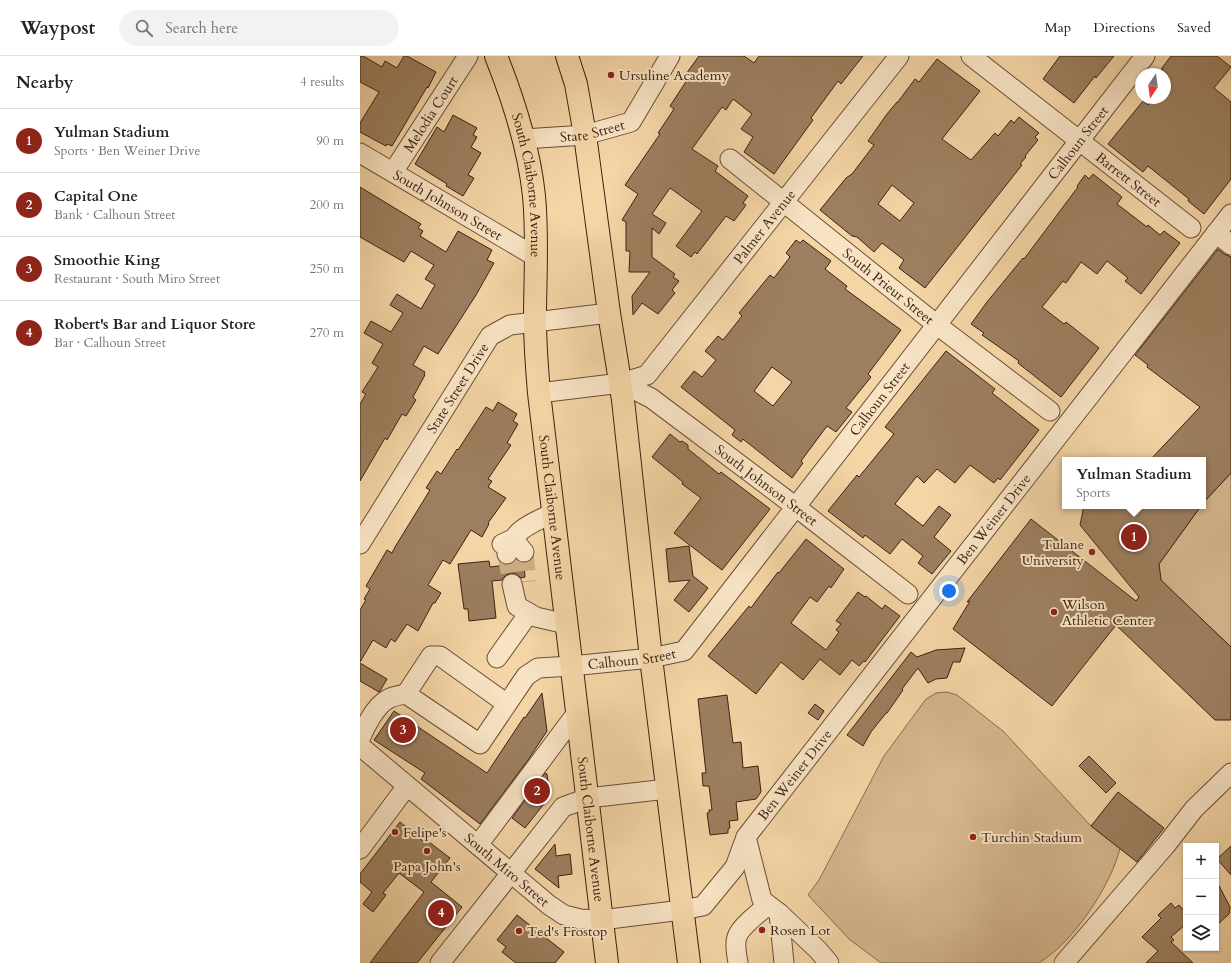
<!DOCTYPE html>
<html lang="en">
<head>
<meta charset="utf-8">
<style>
  :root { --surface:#fff; --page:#f2f2f2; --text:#222; --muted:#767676; --line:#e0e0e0; --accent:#8f2418 }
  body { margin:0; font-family:Cardo,serif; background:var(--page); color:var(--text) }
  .controls { position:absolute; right:12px; bottom:12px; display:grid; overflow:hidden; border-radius:0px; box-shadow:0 1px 3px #0004 }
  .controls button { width:36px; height:36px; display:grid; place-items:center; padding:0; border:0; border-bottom:1px solid var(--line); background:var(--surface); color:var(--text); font:20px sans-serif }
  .compass { position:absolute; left:775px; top:12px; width:36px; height:36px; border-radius:50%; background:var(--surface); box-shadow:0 1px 3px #0004; rotate:193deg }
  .you { position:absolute; left:589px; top:535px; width:14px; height:14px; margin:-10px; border:3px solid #fff; border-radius:50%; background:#1a73e8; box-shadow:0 0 0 6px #1a73e833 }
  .badge { display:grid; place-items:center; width:26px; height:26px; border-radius:50%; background:var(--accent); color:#fff; font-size:13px; font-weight:700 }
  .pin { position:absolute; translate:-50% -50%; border:2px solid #fff; box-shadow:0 1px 4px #0006 }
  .popup { position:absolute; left:702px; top:401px; width:144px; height:52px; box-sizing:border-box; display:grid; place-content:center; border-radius:0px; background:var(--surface); filter:drop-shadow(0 1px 3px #0005); font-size:13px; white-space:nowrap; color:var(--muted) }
  .popup b { font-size:15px; color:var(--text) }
  .popup::after { content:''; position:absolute; left:50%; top:100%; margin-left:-8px; border:8px solid transparent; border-top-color:var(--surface) }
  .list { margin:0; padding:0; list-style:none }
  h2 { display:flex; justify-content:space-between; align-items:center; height:52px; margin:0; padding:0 16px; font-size:17px }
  h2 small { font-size:13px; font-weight:400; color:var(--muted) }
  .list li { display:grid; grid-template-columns:26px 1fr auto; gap:12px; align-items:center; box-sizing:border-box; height:64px; padding:0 16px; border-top:1px solid var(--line) }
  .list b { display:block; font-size:15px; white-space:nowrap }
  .list p { margin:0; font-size:13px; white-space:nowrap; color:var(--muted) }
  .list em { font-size:13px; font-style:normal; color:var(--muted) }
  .icon { flex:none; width:22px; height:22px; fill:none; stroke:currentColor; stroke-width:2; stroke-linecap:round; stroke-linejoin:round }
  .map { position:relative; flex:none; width:871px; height:907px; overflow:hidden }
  header { display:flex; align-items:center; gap:24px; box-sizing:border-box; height:56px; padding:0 20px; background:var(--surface); border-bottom:1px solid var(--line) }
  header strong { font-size:19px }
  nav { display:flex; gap:22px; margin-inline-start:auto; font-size:14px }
  .search { width:280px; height:36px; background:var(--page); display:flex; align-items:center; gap:10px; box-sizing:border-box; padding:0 14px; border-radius:22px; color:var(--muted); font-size:15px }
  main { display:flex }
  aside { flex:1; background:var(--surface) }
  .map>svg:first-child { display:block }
</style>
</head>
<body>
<header>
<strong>Waypost</strong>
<div class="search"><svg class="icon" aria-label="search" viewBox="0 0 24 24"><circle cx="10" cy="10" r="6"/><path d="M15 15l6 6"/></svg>Search here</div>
<nav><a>Map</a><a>Directions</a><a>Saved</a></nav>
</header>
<main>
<aside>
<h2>Nearby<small>4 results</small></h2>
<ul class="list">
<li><span class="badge">1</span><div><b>Yulman Stadium</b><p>Sports · Ben Weiner Drive</p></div><em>90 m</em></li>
<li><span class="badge">2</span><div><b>Capital One</b><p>Bank · Calhoun Street</p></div><em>200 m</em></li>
<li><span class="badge">3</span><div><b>Smoothie King</b><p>Restaurant · South Miro Street</p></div><em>250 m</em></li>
<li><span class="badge">4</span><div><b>Robert's Bar and Liquor Store</b><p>Bar · Calhoun Street</p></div><em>270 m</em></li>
</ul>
</aside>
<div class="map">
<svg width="871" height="907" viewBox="0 0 871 907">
  <rect width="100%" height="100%" fill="#f4d5a6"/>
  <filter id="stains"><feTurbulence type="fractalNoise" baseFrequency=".005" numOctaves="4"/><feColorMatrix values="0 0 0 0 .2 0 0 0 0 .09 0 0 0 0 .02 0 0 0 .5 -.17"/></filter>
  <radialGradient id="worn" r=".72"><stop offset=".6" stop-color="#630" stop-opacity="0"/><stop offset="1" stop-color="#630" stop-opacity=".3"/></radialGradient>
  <path fill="#d5b68d" stroke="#896c50" d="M871 417V591L801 525 799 508 841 450H843L844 446Z
    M587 636 597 639 643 675 730 769 760 792C752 826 722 871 696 894 691 899 684 903 679 907H521L489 883 448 839 459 824 524 700 566 643 576 637Z"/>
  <path fill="#9c7f5f" stroke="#3d2112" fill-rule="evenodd" d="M0 0H3L22 11 25 5 37 12 44 0H47L76 16 68 32 67 31 32 90 27 88 26 90 0 76V67L19 36 0 26Z
    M339 0H384L394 7 399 0H503L481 28 478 25 451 62 453 64 414 118 384 96 393 81 381 73 392 58 373 43 366 54 362 51 332 93 358 110 355 115 388 140 383 147 386 149 374 165 366 160 337 198 335 196 331 201 316 190 342 155 310 132 292 158 306 167 299 178 292 172V201L315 218 313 221 319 225 312 234 315 237 298 258 282 247 273 259 272 240 290 216H269L270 195H266V166L262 164 278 138 265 129 300 78 298 77 314 53 310 50 329 21 326 18Z
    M700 0H754L736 22 735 20 714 47 683 23Z
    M811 0H857L871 11 854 32 871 46V123L844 158 828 145 829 143 788 110 783 116 748 88 783 45 788 49 793 42H805V18L802 17V12Z
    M577 3 620 35 582 83 611 104 635 77 638 80 651 64 654 67 659 61 679 77 675 81 678 84 665 100 666 101 660 108 662 109 565 232 539 212 544 204 522 187 514 196 497 181 492 180 460 154 486 122 492 118 514 89 508 85 527 58 537 46V47L555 23 559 26ZM532 129 554 147 540 165 518 148Z
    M93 59 117 72 113 79 117 81 111 91 121 97 108 119 114 122 103 140 86 130 87 128 55 108 77 71 84 76Z
    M733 118 762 141 757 148 787 171 788 169 800 179 804 175 820 187 781 238 765 225 768 222 747 205 737 218 721 206 706 227 703 225 682 251 704 268 706 266 739 292 701 341 658 307 659 305 622 279 624 277 611 268 627 246 663 202 664 203 718 131 717 130 725 119 729 123Z
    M0 131 61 168 58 172 63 175 60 180 86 196 98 175 132 194 127 204 134 207 116 239 78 298 64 290 53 309 65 316 64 318 65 319 53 341 56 344 46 360 42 358 27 384 25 382 0 425V348L6 338 2 336 18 311 12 307 23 288 4 277 11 265 31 276 43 257 30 249 37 238 61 253 75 229 65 223 74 209 51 195 44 206 0 181Z
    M436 184 440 187 443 184 471 205 465 213 487 230 485 233 541 274 508 318 511 321 486 352 492 356 476 376 467 370 441 405 443 407 432 422 383 383 381 386 372 379 375 374 321 331 334 315 342 321 356 304 345 295 358 280 363 284 382 260 379 257 410 219 414 222 430 201 426 197ZM412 311 432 326 413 350 394 335Z
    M858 193 864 198 871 201V417L843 447V404H790L840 351 787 311 788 309 775 299Z
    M586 295 635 333 632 337 679 374 640 424 638 422 634 427 610 409 595 427 577 413 564 427 557 420 535 448 563 470 579 450 591 459 574 481 591 495 572 518 558 507 563 500 542 483 530 498 505 479 503 482 498 478 468 455 497 419 499 421 534 378 525 371Z
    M138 346 157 358 153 365 158 368 147 387 151 389 128 423 132 425 128 431 146 442 128 467 129 468 122 481 111 474 90 508 83 504 68 529 81 537 75 547H73L58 575 47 568 35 586 31 583 26 592 13 584 0 606V554L6 544 4 543 10 533 6 530 27 494 32 497 35 491 70 434 66 432 77 415 81 418 97 393 98 394 126 351 133 355Z
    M310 378 320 386 322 385 328 389V393L359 418 361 416 410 453 362 514 314 477 341 442 322 428 323 426 292 401Z
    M724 450H841L799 508 801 524 871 591V664H855L756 569 692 650 593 573 610 545 607 546 671 463 776 545 779 541 720 469Z
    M446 483 484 513 471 532 469 530 457 546 450 541 431 567 466 594 479 576 476 574 481 568 476 565 498 536 505 541 506 540 522 553 525 549 540 560 505 606 504 605 499 610 492 604 480 619 460 603 443 624 421 606 396 638 348 600 389 550 391 552 396 545 418 516 419 517Z
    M329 490 333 520 348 532 329 556 314 544 330 524 309 526 306 493Z
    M129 505 130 511 164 507 165 521 161 522 156 518 150 517 145 520 142 524 132 525 136 562 109 565 108 553H104L98 508Z
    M605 592 600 606H593L587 622 576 623 568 627 558 612 542 633 543 634 527 657H526L511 676 503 690 487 679 551 596 557 601 576 594Z
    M0 607 27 623 20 635 19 636 0 625Z
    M182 637 187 675 168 704 120 768 61 723 65 717 14 684 34 655 127 717 164 661 165 662Z
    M367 639 373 687 381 686 383 712 398 710 401 736 396 743 376 746 378 764 369 765 370 772 368 773V777L350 779 347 757H349V754H352L349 730H343L342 717H346L338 643Z
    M455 648 464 655 458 664 448 657Z
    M729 700 756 727 746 737 719 710Z
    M185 717 187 718 190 740 165 772 152 762Z
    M758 736 804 772 777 806 731 770Z
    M40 766 63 785 65 783 90 802 71 826 102 851 57 907H10L64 836 39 817 23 837 26 839 13 856 3 848 12 836 0 826V818Z
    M195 788 196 800 210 798 212 818 198 820 199 832 175 813Z
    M871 790V819L857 803Z
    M856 824 870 851 869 858 856 870Z
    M811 847 815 852 819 849 826 857V868L811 881 814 884 811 886 833 907H786L798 895 782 881 801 862 798 859Z
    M157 859 204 896 195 907H156L142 896 146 891 137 884Z"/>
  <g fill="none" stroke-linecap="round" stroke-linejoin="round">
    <path stroke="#cfb188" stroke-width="19" stroke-dasharray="19 10" stroke-linecap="butt" d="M164 496 167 526
      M147 498 152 528"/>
    <g stroke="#6b4e37" stroke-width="21">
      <g id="minor">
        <path id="s1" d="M611 0 831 172"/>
        <path id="s2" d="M164 83 225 79 271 66 310 0"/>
        <path id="s3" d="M0 97 176 201"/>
        <path id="s4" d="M370 103 577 269 690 355"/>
        <path id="s5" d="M33 116 108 0"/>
        <path d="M856 177 871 189"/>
        <path id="s6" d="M261 327 291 342 436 451 548 538"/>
        <path id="s7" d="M179 337 261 327 287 319 539 0"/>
        <path id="s8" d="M0 488 130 280 150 269 249 257"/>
        <path d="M142 488 153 483 164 496"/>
        <path d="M147 498C154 472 171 468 193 457"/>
        <path d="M152 528 157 550 176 561 206 568"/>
        <path d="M137 602 169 557"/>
        <path id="s9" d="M147 648 80 600H71L46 638 120 688 166 620 178 612 211 610 291 602 324 595 785 0"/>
        <path d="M0 683C5 671 16 649 28 643 33 640 41 639 46 638"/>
        <path id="s10" d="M0 690 189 849 204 859 220 863 241 864 322 854 343 850 375 811 386 781 871 158"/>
        <path d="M386 781 402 844 419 857 424 907"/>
        <path d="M118 789 216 658"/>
        <path d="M0 793 47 730"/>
        <path d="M419 857 458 894 469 907"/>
        <path d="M80 907 203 751 228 742 307 733"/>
        <path d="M378 907C377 899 374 889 377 881 380 871 400 856 408 849"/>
        <path d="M704 907 806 789 834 753 871 717"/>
      </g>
    </g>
    <g stroke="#3d2112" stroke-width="24">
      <g id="major">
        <path id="s11" d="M136 0C154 45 169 92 174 140 178 181 175 223 175 264 175 289 177 313 179 337L247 907"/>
        <path d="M207 0 216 28 225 79 249 257 263 344 291 602 329 907"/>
      </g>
    </g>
    <use href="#minor" stroke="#f8e4c5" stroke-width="19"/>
    <use href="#major" stroke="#f4d5a6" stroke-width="22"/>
  </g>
  <g fill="#8f2418" stroke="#f8e4c5" stroke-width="1.5">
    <circle cx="251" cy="19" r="4"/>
    <circle cx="732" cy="496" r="4"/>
    <circle cx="694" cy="556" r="4"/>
    <circle cx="35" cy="776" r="4"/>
    <circle cx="613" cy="781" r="4"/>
    <circle cx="67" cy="795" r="4"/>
    <circle cx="402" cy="874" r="4"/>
    <circle cx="159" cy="875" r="4"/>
  </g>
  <g text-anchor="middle" stroke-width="4" stroke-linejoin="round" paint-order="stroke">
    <g font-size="14" fill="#3d2112" stroke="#f8e4c5" text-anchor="start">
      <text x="259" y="24">Ursuline Academy</text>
      <text x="724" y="493" text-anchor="end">Tulane<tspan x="724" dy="16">University</tspan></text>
      <text x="702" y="553">Wilson<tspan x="702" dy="16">Athletic Center</tspan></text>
      <text x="43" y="781">Felipe's</text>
      <text x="621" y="786">Turchin Stadium</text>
      <text x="67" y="815" text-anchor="middle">Papa John's</text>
      <text x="410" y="879">Rosen Lot</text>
      <text x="167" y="880">Ted's Frostop</text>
    </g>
    <g font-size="14" fill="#3d2112" stroke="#f8e4c5">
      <text dy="5" stroke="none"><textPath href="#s5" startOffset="69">Melodia Court</textPath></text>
      <text dy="5" stroke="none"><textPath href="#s2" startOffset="69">State Street</textPath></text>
      <text dy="5" stroke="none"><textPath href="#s9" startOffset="1113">Calhoun Street</textPath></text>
      <text dy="5" stroke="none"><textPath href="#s1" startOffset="200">Barrett Street</textPath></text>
      <text dy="5" stroke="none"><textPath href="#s11" startOffset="134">South Claiborne Avenue</textPath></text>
      <text dy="5" stroke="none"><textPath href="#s3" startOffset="102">South Johnson Street</textPath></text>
      <text dy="5" stroke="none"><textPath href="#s7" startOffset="299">Palmer Avenue</textPath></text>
      <text dy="5" stroke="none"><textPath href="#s4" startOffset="203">South Prieur Street</textPath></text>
      <text dy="5" stroke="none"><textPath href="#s8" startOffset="184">State Street Drive</textPath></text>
      <text dy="5" stroke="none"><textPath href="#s9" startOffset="789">Calhoun Street</textPath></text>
      <text dy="5" stroke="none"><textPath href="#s6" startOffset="178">South Johnson Street</textPath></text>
      <text dy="5" stroke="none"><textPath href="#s11" startOffset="458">South Claiborne Avenue</textPath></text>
      <text dy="5" stroke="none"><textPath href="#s10" startOffset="891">Ben Weiner Drive</textPath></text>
      <text dy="5" stroke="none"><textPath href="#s9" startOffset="417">Calhoun Street</textPath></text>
      <text dy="5" stroke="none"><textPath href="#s10" startOffset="567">Ben Weiner Drive</textPath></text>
      <text dy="5" stroke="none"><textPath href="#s11" startOffset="782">South Claiborne Avenue</textPath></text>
      <text dy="5" stroke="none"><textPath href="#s10" startOffset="192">South Miro Street</textPath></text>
    </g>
  </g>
  <rect width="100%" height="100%" filter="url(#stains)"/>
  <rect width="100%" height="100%" fill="url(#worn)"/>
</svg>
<div class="controls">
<button>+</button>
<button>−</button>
<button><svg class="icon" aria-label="layers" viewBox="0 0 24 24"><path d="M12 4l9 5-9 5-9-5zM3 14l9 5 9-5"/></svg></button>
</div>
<svg class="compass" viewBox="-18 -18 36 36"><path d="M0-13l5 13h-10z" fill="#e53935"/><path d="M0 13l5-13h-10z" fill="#767676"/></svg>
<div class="you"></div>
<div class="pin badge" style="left:774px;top:481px">1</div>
<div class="popup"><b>Yulman Stadium</b>Sports</div>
<div class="pin badge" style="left:177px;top:735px">2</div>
<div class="pin badge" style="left:43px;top:674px">3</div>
<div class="pin badge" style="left:81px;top:857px">4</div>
</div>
</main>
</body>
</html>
